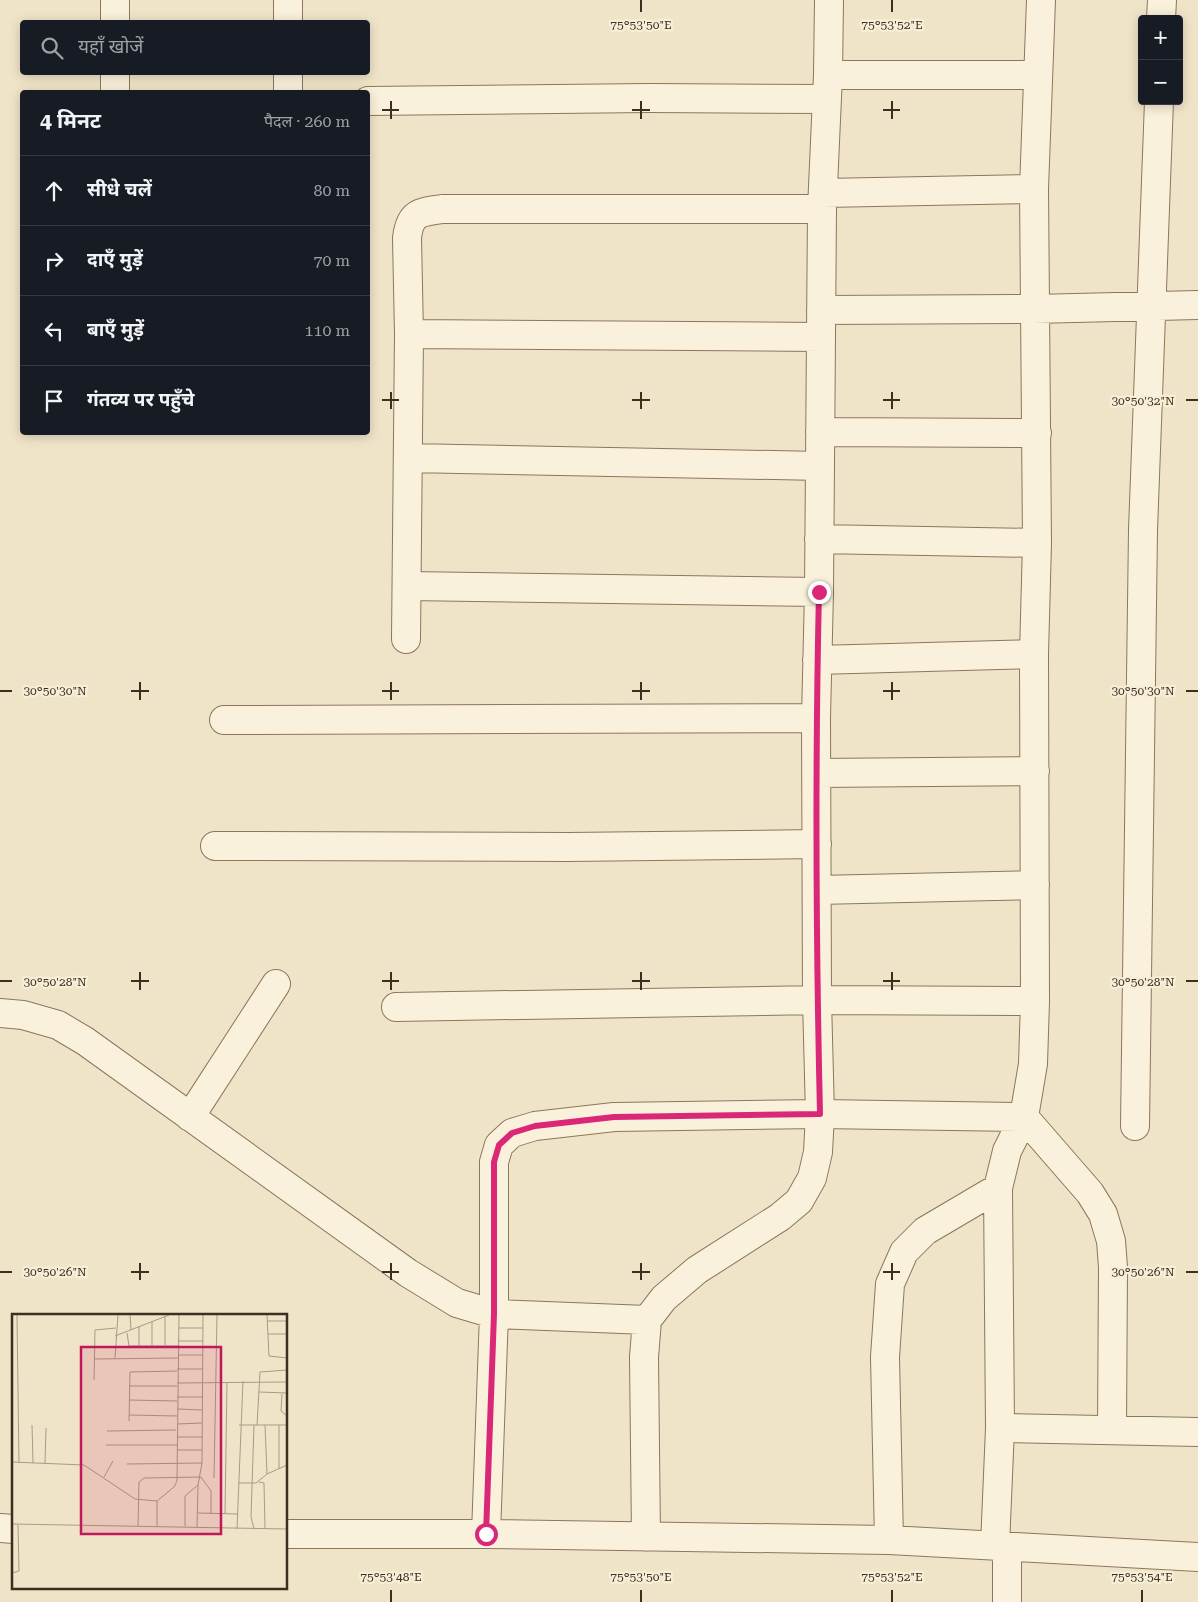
<!DOCTYPE html>
<html lang="hi">
<head>
<meta charset="utf-8">
<style>
  :root { --surface:#171b24; --page:#20242c; --text:#f1f3f6; --muted:#9ea1a6; --line:#363941 }
  body { margin:0; font-family:"Roboto Serif","Noto Sans Devanagari",serif; background:var(--page); color:var(--text) }
  .controls { position:absolute; right:15px; top:15px; display:grid; overflow:hidden; border-radius:5px; box-shadow:0 2px 12px #0003 }
  .controls button { width:45px; height:45px; display:grid; place-items:center; padding:0; border:0; border-bottom:1px solid var(--line); background:var(--surface); color:var(--text); font:25px sans-serif }
  .stop { position:absolute; width:15px; height:15px; margin:-11px; border:4px solid #db2777; border-radius:50%; background:#fff }
  .stop.end { background:#db2777; border-color:#fff; box-shadow:0 1px 5px #0008 }
  .list { margin:0; padding:0; list-style:none }
  h2 { display:flex; justify-content:space-between; align-items:center; height:65px; margin:0; padding:0 20px; font-size:21px }
  h2 small { font-size:16px; font-weight:400; color:var(--muted) }
  .list li { display:grid; grid-template-columns:32px 1fr auto; gap:15px; align-items:center; box-sizing:border-box; height:70px; padding:0 20px; border-top:1px solid var(--line) }
  .list b { display:block; font-size:19px; white-space:nowrap }
  .list em { font-size:16px; font-style:normal; color:var(--muted) }
  .icon { flex:none; width:28px; height:28px; fill:none; stroke:currentColor; stroke-width:2; stroke-linecap:round; stroke-linejoin:round }
  .map { position:relative; flex:none; width:1198px; height:1602px; overflow:hidden }
  .search { position:absolute; background:var(--surface); box-shadow:0 2px 12px #0003; left:20px; top:20px; width:350px; height:55px; display:flex; align-items:center; gap:12px; box-sizing:border-box; padding:0 18px; border-radius:5px; color:var(--muted); font-size:19px }
  .panel { position:absolute; background:var(--surface); box-shadow:0 2px 12px #0003; left:20px; top:90px; width:350px; height:345px; border-radius:5px }
  .map>svg:first-child { display:block }
</style>
</head>
<body>
<div class="map">
<svg width="1198" height="1602" viewBox="0 0 1198 1602">
  <rect width="100%" height="100%" fill="#f0e4c8"/>
  <g fill="none" stroke-linecap="round" stroke-linejoin="round">
    <g stroke="#8d765c" stroke-width="30">
      <path id="minor" d="M115 0V22
        M288 0V22
        M1161 19 1162 0
        M115 72V92
        M288 72V92
        M828 75H1038
        M368 101 649 98 827 99
        M823 193 1034 189
        M821 310 1034 309 1198 305
        M409 334 820 337
        M820 432 1037 433
        M409 458 820 466
        M819 539 1037 543
        M407 586 819 592
        M406 639 409 334 407 238C410 213 419 212 442 209H822
        M817 660 1034 654
        M224 720 816 718
        M817 773 1035 771
        M215 846 568 847 817 844
        M817 890 1035 885
        M396 1007 817 1000 1035 1001
        M0 1013 23 1015 58 1025 85 1041 408 1273 457 1303 494 1314 647 1320
        M190 1117 276 984
        M1135 1126 1143 530 1159 101
        M1000 1428 1198 1432
        M0 1528 14 1529
        M286 1534H486L889 1540 1198 1557
        M486 1534 494 1314V1162L499 1145 512 1133 535 1126 614 1117 820 1114 1024 1117 1090 1193 1103 1214 1111 1241 1113 1267 1112 1430
        M646 1537 644 1357 647 1320 664 1298 697 1270 780 1217 799 1201 812 1178 818 1152 820 1114 817 1000 816 718 819 592 822 209 828 75 829 0
        M889 1540 885 1357 890 1284 904 1252 925 1231 998 1188
        M995 1546 1000 1428 998 1188 1007 1151 1024 1117 1033 1064 1035 1001 1034 654 1037 543 1034 189 1041 0
        M1007 1602V1547"/>
    </g>
    <use href="#minor" stroke="#faf1dc" stroke-width="28"/>
  </g>
  <g fill="none" stroke-linecap="round" stroke-linejoin="round">
    <path stroke="#db2777" stroke-width="6" d="M486 1534 494 1314V1162L499 1145 512 1133 535 1126 614 1117 820 1114C816 940 815 766 819 592"/>
  </g>
  <path fill="none" stroke="#3d2e20" stroke-width="2" d="M641 0V12M892 0V12M391 101V119M641 101V119M892 101V119M382 110H399M632 110H650M883 110H900M391 392V409M641 392V409M892 392V409M382 400H399M632 400H650M883 400H900M1186 400H1198M140 682V700M391 682V700M641 682V700M892 682V700M0 691H12M131 691H149M382 691H399M632 691H650M883 691H900M1186 691H1198M140 972V990M391 972V990M641 972V990M892 972V990M0 981H12M131 981H149M382 981H399M632 981H650M883 981H900M1186 981H1198M140 1263V1280M391 1263V1280M641 1263V1280M892 1263V1280M0 1272H12M131 1272H149M382 1272H399M632 1272H650M883 1272H900M1186 1272H1198M391 1590V1602M641 1590V1602M892 1590V1602M1142 1590V1602"/>
  <g transform="translate(12 1314)">
    <rect width="275" height="275" fill="#f0e4c8"/>
    <path fill="none" stroke="#a89b85" stroke-width="1" d="M5 1 7 149M118 1 119 16M255 1 257 42 275 44M153 2V31M255 7H275M127 12V32M167 14H191M115 19 117 32H166M256 20H275M103 22 157 1M166 27H191M140 31V7M166 41H190M103 44 106 1M83 45 166 44M165 55H190M82 66 83 16 104 14M165 69 275 68M117 72H165M247 78 275 79M270 80 269 97 275 102M165 83H190M117 86 165 87M165 95 190 96M117 101 165 102M117 107 118 58 165 57M165 110 190 109M20 111 21 149M227 111H275M245 111 248 58 275 56M253 111 255 160M267 111V155M95 117 164 116M165 123H190M94 131H165M165 136H190M0 148 72 151 123 185 145 187M33 150 34 114M115 150 190 149M92 163 101 147M202 164 205 1M247 168 252 169 253 215M227 169H244L255 160 275 151M186 199 226 200M213 200 215 68M0 210 275 215M126 212 127 168 132 164 189 163 199 177V199M145 212V187L162 173 165 167 167 1M173 212V182L186 171M185 213 186 171 190 149 191 1M225 215 231 67M242 215 239 203 242 111M0 259 7 257 6 211"/>
    <path fill="#c2185b" fill-opacity="0.15" stroke="#c2185b" stroke-width="2.5" d="M69 33H209V220H69Z"/>
    <rect width="275" height="275" fill="none" stroke="#3d2e20" stroke-width="2.5"/>
  </g>
  <g font-size="12" text-anchor="middle" fill="#3d2e20" stroke="#f7eed8" stroke-width="4.5" stroke-linejoin="round" paint-order="stroke">
    <text x="641" y="29">75°53'50"E</text>
    <text x="892" y="29">75°53'52"E</text>
    <text x="1143" y="405">30°50'32"N</text>
    <text x="55" y="695">30°50'30"N</text>
    <text x="1143" y="695">30°50'30"N</text>
    <text x="55" y="986">30°50'28"N</text>
    <text x="1143" y="986">30°50'28"N</text>
    <text x="55" y="1276">30°50'26"N</text>
    <text x="1143" y="1276">30°50'26"N</text>
    <text x="391" y="1581">75°53'48"E</text>
    <text x="641" y="1581">75°53'50"E</text>
    <text x="892" y="1581">75°53'52"E</text>
    <text x="1142" y="1581">75°53'54"E</text>
  </g>
</svg>
<div class="controls">
<button>+</button>
<button>−</button>
</div>
<div class="stop" style="left:486px;top:1534px"></div>
<div class="stop end" style="left:819px;top:592px"></div>
<div class="search"><svg class="icon" aria-label="search" viewBox="0 0 24 24"><circle cx="10" cy="10" r="6"/><path d="M15 15l6 6"/></svg>यहाँ खोजें</div>
<section class="panel">
<h2>4 मिनट<small>पैदल · 260 m</small></h2>
<ul class="list">
<li><svg class="icon" aria-label="ahead" viewBox="0 0 24 24"><path d="M12 20V5M6 11l6-6 6 6"/></svg><div><b>सीधे चलें</b></div><em>80 m</em></li>
<li><svg class="icon" aria-label="right" viewBox="0 0 24 24"><path d="M7 20v-9h11M14 6l5 5-5 5"/></svg><div><b>दाएँ मुड़ें</b></div><em>70 m</em></li>
<li><svg class="icon" aria-label="left" viewBox="0 0 24 24"><path d="M17 20v-9H6M10 6l-5 5 5 5"/></svg><div><b>बाएँ मुड़ें</b></div><em>110 m</em></li>
<li><svg class="icon" aria-label="arrive" viewBox="0 0 24 24"><path d="M6 21V4h12l-3 4 3 4H6"/></svg><div><b>गंतव्य पर पहुँचे</b></div></li>
</ul>
</section>
</div>
</body>
</html>
